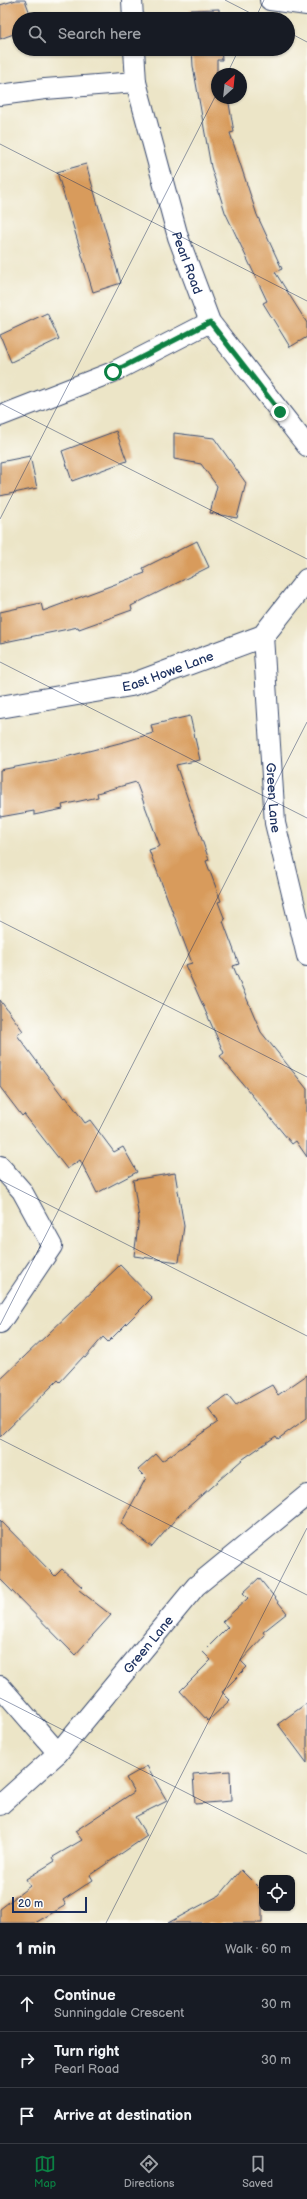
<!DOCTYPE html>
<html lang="en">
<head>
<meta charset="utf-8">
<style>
  :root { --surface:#171b24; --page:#242831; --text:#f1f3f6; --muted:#9ea1a6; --line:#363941; --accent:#0b8043 }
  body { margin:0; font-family:"Balsamiq Sans",sans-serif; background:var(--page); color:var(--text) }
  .controls { position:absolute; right:12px; bottom:12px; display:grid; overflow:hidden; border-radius:8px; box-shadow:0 1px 3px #0004 }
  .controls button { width:36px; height:36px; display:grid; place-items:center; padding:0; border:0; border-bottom:1px solid var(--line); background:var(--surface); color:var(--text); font:20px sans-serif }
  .compass { position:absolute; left:211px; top:68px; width:36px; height:36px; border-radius:50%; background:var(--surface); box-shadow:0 1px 3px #0004; rotate:27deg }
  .scale { position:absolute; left:12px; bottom:10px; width:75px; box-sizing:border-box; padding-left:4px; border:2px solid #1b2f5e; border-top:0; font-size:11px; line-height:14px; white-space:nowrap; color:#1b2f5e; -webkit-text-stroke:3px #fdfcf7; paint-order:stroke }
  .stop { position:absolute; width:12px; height:12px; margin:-9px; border:3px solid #0b8043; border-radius:50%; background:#fff }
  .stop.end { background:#0b8043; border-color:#fff; box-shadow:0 1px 4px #0008 }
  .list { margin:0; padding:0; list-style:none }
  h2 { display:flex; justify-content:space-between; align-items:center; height:52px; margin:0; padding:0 16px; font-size:17px }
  h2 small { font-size:13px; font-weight:400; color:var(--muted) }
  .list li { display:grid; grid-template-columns:26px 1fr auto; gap:12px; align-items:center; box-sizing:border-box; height:56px; padding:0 16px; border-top:1px solid var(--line) }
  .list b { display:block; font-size:15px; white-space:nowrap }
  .list p { margin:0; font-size:13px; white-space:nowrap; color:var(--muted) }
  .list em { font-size:13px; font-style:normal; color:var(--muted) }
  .icon { flex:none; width:22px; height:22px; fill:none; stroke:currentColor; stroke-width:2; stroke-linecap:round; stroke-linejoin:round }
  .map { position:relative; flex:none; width:307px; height:1923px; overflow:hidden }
  .search { position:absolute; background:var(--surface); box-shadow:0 1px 3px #0004; left:12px; right:12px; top:12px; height:44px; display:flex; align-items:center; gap:10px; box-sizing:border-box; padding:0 14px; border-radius:22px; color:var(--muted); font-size:15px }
  .sheet { height:220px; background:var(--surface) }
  nav { display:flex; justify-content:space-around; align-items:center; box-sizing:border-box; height:56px; border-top:1px solid var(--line); background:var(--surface); font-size:11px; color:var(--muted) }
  nav a { display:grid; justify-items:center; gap:2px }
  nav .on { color:var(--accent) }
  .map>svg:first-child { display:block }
</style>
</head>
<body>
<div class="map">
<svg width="307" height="1923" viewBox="0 0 307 1923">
  <rect width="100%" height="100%" fill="#fdfcf7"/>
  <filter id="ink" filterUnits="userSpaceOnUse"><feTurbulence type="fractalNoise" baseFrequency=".025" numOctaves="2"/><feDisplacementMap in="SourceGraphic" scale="8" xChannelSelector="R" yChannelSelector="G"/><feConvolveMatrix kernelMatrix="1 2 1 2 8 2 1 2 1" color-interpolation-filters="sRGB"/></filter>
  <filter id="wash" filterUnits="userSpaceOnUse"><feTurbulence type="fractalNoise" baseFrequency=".012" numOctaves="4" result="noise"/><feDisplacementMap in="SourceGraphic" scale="16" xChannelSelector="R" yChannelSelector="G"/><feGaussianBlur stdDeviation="0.9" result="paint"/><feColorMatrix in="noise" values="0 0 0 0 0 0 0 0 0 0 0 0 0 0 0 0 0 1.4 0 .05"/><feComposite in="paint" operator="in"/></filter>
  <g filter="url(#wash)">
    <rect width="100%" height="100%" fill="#ece5c7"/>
    <g id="blocks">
      <path fill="#d89b5c" d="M16 0H25L32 19H19V32L0 39V5Z
        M219 9V19H190V10Z
        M192 49H221L222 60H217V98H228L234 132 230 133 257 215 282 269 275 272 307 323V337L290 347 263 303 267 301 225 212 211 167 193 66Z
        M86 164 121 283 93 292 57 172Z
        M47 313 59 339 11 362 0 335Z
        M116 431 127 461 72 481 62 451Z
        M174 433 214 438 246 483 237 518 210 513 217 486 201 464 174 459Z
        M30 456 37 488 0 496V462Z
        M197 541 209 567 131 606 132 610 79 629 78 627 0 643V612L41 603 43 611 145 573 143 568Z
        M190 716 200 760 176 765 209 860 206 861 221 901 218 902 225 920 223 921 239 964 233 966 261 1032 307 1089V1157L296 1141 292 1144 273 1121 220 1056 224 1053 185 965 192 963 149 850 160 846 136 782 97 793 98 797 62 805 63 809 34 815V811L0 817V770L58 759 127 741 153 733 151 725Z
        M0 1000 23 1031 17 1035 64 1098 66 1097 85 1123 90 1120 114 1152 123 1147 137 1172 97 1193 80 1160 67 1169 24 1114 22 1116 0 1087Z
        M175 1173 184 1226 179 1262 134 1256 139 1218 133 1180Z
        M120 1265 152 1298 108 1342 103 1337 85 1358 83 1357 60 1382 58 1380 0 1437V1380Z
        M307 1375V1418L278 1439 276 1436 243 1459 178 1516 152 1547 121 1524 146 1478 138 1470 156 1454 162 1461 218 1422 208 1409 228 1395 236 1405 272 1385 278 1395Z
        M0 1520 55 1576 62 1569 82 1587 79 1590 111 1615 75 1655 0 1579Z
        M259 1578 287 1613 263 1632 265 1635 241 1661 247 1667 222 1692 230 1700 208 1721 180 1691 211 1660 203 1652 228 1627 222 1622 248 1598 243 1593Z
        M307 1703V1763L278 1724Z
        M147 1766 167 1801 135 1817 147 1836 90 1875 93 1880 63 1900 66 1905 35 1923H0V1909L30 1886 26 1879 55 1861 53 1857 82 1840 75 1831 134 1792 126 1778Z
        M230 1771 231 1801 195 1804 193 1774Z
        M241 1870 262 1891V1923H168L220 1895Z"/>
    </g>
  </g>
  <g filter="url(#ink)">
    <use href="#blocks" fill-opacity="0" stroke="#3a4a6e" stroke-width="1"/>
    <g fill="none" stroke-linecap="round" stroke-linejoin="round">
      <g stroke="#3a4a6e" stroke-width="22">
        <g id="minor">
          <path d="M132 0 133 19"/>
          <path d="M270 0 307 5"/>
          <path id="s1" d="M134 49 136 82 178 237 210 322 307 446"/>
          <path d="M0 95 45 89 136 82"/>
          <path d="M0 416 113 372 210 322"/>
          <path id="s2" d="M263 636 275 823 307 956"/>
          <path d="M0 1166 22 1191 52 1246 0 1323"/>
          <path d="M0 1686 58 1753"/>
          <path id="s3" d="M0 1805 58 1753 196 1586 307 1495"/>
        </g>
      </g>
      <g stroke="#3a4a6e" stroke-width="24">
        <g id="tertiary">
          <path id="s4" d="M0 707 131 685 263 636 307 580"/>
        </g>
      </g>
      <use href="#minor" stroke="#fff" stroke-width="20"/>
      <use href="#tertiary" stroke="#fff" stroke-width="22"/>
    </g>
  </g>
  <g fill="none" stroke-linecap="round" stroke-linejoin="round" filter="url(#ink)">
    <path stroke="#0b8043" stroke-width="5" d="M113 372 210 322 280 412"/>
  </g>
  <path fill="none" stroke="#1b2f5e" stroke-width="1" stroke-opacity="0.45" d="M225 0 262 19M255 19 264 0M288 32 307 42M227 74 239 49M0 144 307 301M0 403 307 559M0 519 217 93M0 662 307 818M0 921 307 1077M0 1180 307 1336M0 1325 307 722M0 1439 307 1595M0 1698 307 1854M106 1923 307 1528"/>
  <g text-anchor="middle" stroke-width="3.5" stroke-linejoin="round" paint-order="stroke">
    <g font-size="13" fill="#1b2f5e" stroke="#fdfcf7">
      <text dy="5" stroke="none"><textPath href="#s1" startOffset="221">Pearl Road</textPath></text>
      <text dy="5" stroke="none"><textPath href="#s4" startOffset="172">East Howe Lane</textPath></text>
      <text dy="5" stroke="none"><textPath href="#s2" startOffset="162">Green Lane</textPath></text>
      <text dy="5" stroke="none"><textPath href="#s3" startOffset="219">Green Lane</textPath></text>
    </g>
  </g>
</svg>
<div class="controls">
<button><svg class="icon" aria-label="locate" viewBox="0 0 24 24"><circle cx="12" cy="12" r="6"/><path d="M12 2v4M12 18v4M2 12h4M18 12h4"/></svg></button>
</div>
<svg class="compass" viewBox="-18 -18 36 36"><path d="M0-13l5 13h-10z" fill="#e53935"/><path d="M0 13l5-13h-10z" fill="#9ea1a6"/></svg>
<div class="scale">20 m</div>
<div class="stop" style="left:113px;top:372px"></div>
<div class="stop end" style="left:280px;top:412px"></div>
<div class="search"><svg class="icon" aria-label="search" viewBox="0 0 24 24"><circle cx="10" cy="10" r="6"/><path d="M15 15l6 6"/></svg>Search here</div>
</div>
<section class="sheet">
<h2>1 min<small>Walk · 60 m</small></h2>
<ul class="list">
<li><svg class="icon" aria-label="ahead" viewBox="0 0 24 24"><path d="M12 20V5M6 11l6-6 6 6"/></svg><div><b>Continue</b><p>Sunningdale Crescent</p></div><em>30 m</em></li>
<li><svg class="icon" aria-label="right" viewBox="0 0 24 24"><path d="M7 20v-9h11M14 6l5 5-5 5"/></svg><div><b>Turn right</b><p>Pearl Road</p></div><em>30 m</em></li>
<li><svg class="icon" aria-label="arrive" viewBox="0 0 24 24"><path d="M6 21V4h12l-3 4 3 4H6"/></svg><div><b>Arrive at destination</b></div></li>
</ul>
</section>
<nav>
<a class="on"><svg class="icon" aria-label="map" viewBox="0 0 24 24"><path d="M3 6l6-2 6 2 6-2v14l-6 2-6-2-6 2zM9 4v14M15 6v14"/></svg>Map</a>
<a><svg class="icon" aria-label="directions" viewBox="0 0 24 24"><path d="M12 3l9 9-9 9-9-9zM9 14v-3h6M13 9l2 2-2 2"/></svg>Directions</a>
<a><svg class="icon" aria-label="saved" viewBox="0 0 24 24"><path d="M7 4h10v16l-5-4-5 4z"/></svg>Saved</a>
</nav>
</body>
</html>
